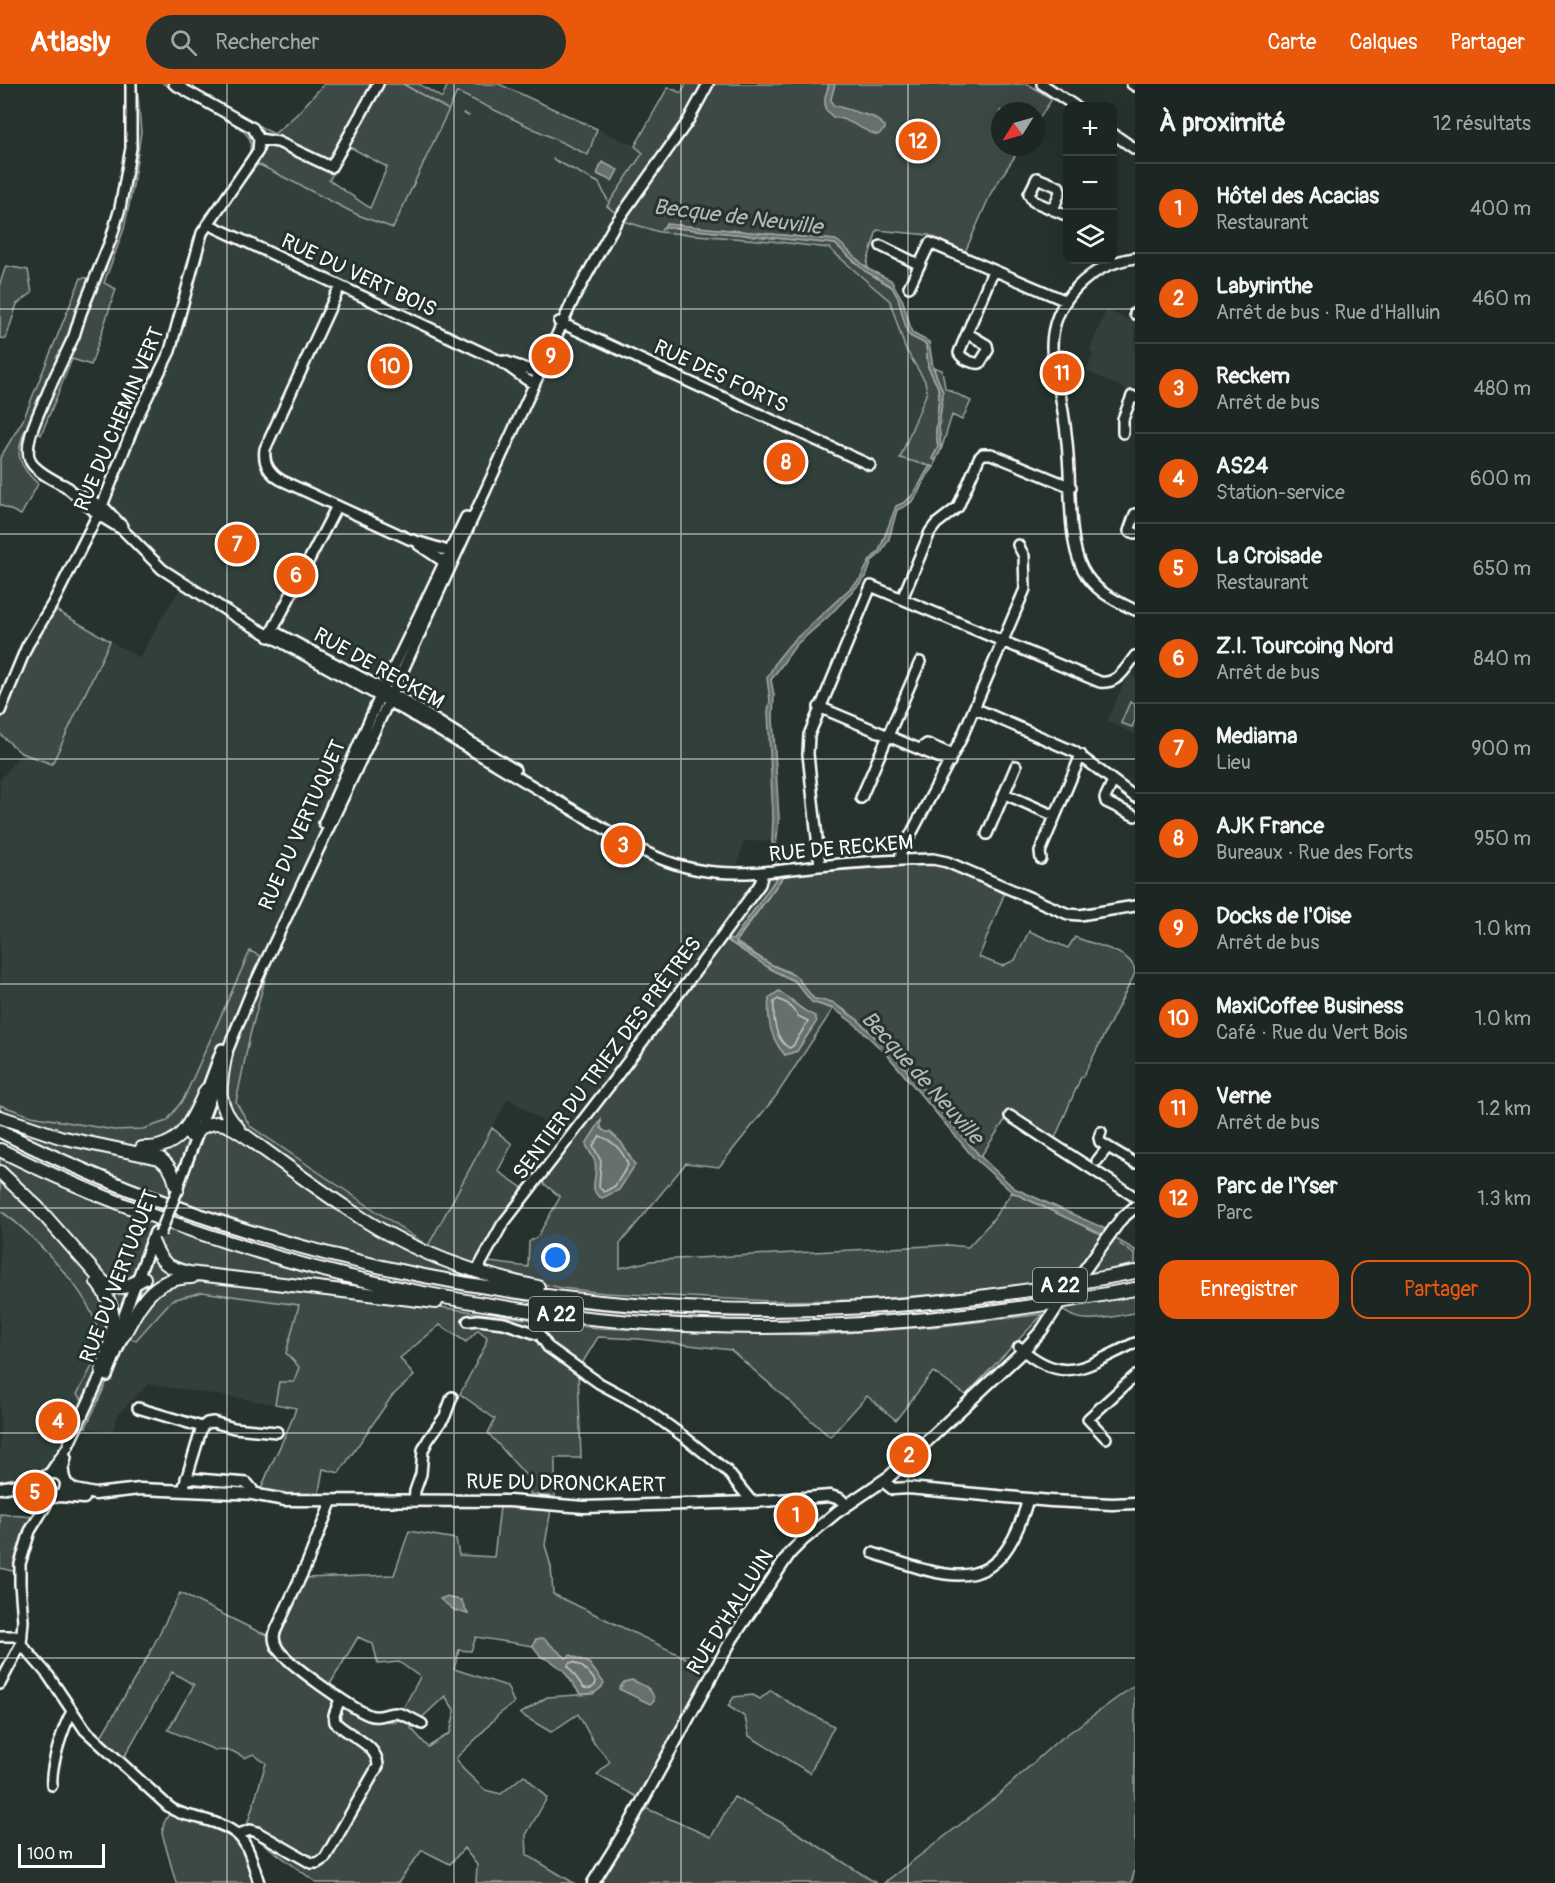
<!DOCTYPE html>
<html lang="fr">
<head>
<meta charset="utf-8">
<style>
  :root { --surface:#1c2622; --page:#29322f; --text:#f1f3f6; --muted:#a0a5a5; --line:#3a4340; --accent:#ea580c }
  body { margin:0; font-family:Pangolin,sans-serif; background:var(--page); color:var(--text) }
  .controls { position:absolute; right:18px; top:18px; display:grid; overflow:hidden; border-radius:12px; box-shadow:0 6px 24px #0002 }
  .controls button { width:54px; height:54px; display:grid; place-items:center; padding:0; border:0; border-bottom:2px solid var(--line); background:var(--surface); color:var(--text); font:30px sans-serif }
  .compass { position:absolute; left:991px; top:18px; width:54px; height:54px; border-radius:50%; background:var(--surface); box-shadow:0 6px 24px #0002; rotate:233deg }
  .scale { position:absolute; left:18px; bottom:15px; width:87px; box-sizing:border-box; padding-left:6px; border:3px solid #fff; border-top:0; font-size:16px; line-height:21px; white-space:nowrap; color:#fff; -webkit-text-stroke:4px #26332d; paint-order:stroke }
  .you { position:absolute; left:556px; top:1174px; width:21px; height:21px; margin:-15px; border:4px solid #fff; border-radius:50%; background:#1a73e8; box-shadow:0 0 0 9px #1a73e833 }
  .badge { display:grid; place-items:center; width:39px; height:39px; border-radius:50%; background:var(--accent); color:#fff; font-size:20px; font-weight:700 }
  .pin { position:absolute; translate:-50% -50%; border:3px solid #fff; box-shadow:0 2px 6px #0006 }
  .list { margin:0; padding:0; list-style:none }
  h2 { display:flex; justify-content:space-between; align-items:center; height:78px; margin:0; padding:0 24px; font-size:26px }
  h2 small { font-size:20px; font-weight:400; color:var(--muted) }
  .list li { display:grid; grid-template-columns:39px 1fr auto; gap:18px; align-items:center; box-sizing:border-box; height:90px; padding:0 24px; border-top:2px solid var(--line) }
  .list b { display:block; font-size:22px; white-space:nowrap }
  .list p { margin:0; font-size:20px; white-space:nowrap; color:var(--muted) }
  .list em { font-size:20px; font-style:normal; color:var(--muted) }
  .actions { display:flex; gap:12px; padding:18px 24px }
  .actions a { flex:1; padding:14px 0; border:2px solid var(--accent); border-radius:18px; text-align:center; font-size:21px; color:var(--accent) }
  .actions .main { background:var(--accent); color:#fff }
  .icon { flex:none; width:33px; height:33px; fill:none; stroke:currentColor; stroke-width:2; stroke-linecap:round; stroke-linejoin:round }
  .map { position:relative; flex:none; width:1135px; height:1799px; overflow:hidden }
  header { display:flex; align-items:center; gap:36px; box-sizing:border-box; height:84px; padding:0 30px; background:var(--accent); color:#fff }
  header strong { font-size:28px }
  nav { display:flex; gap:33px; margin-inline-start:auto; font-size:21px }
  .search { width:420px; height:54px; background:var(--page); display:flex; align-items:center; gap:15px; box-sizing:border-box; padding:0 21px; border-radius:33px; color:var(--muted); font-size:22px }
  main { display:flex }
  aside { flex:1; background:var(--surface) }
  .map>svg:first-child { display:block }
</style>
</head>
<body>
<header>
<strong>Atlasly</strong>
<div class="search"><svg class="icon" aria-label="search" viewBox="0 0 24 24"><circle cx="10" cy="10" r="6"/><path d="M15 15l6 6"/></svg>Rechercher</div>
<nav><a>Carte</a><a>Calques</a><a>Partager</a></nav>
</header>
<main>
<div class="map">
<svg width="1135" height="1799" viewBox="0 0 1135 1799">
  <rect width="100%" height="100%" fill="#26332d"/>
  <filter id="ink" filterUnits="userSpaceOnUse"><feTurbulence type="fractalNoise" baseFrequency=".0167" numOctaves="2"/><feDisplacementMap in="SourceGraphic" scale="12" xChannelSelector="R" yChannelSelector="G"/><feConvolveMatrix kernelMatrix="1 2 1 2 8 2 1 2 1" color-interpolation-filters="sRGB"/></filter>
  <g filter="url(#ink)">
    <path fill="#333f3a" d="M457 7 588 71 597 45 635 62 643 69 607 121 627 138 659 148 770 157 829 164 890 217 905 264 925 297 927 309 900 374 930 382 914 411 892 429 879 468 871 473 860 495 790 560 777 576 767 601 770 617 768 627 773 747 772 757H744L733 794 756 792 752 804 583 1032 566 1052 508 1014 429 1162 250 1042 236 1018 250 951V867L184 1014 167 1037 143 1045 114 1046 31 1032 0 1021V696L21 669 52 680 110 557 140 574 162 533 181 504 138 471 120 451 99 439 116 407 138 339 180 249 203 160 219 131 258 80 358 131 393 144Z
      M1106 226 1135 238V309L1086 287 1093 271 1090 266Z
      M1128 590 1135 593V650L1107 637Z
      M0 1127 13 1135 56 1181 86 1218 94 1235 99 1255 97 1271 77 1310 85 1318 46 1385 22 1396 0 1399Z
      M202 1208 300 1221 286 1269 299 1283 294 1298H279L275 1320 148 1300 118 1330 112 1349 86 1343 127 1254 136 1256 172 1216Z"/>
    <path fill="#3e4944" stroke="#9ea4a2" stroke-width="1.5" fill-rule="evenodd" d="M126 0H137L141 48 133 102 124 145 104 199 116 205 91 281 72 275 41 351 26 344C14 370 18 381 38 400L21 431 0 421V374L23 336 81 194H90C98 174 108 154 115 133 129 91 130 44 126 0Z
      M164 0H181L274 50 297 30 324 0H419L442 14 448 0H499L597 45 588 71 457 8 393 144 358 131 258 80 219 131 203 160 180 249 138 339 121 392 112 388C117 374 122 359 128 345 141 313 159 283 171 250 184 214 183 171 202 136 214 117 256 80 250 56 246 41 180 9 164 0ZM350 63 387 83 370 124 329 96Z
      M686 0H1028L1052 15 1036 39V27H1000V63H1021L992 107 965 168 929 151 877 146 867 179 868 185 835 156 666 140V143L835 160 865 187 892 203 898 214 910 252 926 260 928 283 938 303 939 312 936 348 938 363 932 375 936 376 934 383 900 374 927 308 925 297 905 264 890 217 870 200 829 164 770 157 659 148 627 138 607 122 643 69 635 62 668 3 681 9Z
      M6 182 28 186 32 209 17 220 6 255 0 254V199Z
      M933 283 942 286 945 304 971 317 962 336 952 331 941 366 939 343 943 308Z
      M52 524 110 557 52 680 21 669 0 650V634L35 554Z
      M1130 618 1135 620V636L1132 643 1121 639Z
      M936 780 1005 808 979 873 1002 882 1015 876 1029 847 1068 864 1075 853C1092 861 1135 867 1135 889L1083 993H1081L1053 1059 1009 1030 981 1072 979 1071 899 977 858 936 843 925 825 916 814 915 789 888 770 880 736 858 785 790Z
      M778 790V792L733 856 726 855 774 887 795 897 812 918 833 925 776 1012 719 1083 686 1079 620 1160V1184L651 1177 676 1175 948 1161 968 1163 991 1138 1012 1108 1103 1151 1116 1155 1135 1166V1180L1048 1198 951 1209 864 1216 770 1217 605 1209 561 1204 484 1186 482 1196C316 1167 153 1114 0 1042V1021L31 1032 114 1046 143 1045 167 1037 184 1014 250 867 270 877 250 951 236 1018 250 1042 428 1162 492 1044 512 1060 498 1087 524 1105 496 1147 481 1177 528 1183 529 1158 538 1152 560 1113 541 1097 583 1032 752 804 756 792ZM792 916 802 927 805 953 797 967 785 971 778 961Z
      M0 1073 108 1121 256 1174 388 1207 387 1215 480 1229 597 1244 815 1251 942 1242 1043 1230 966 1311 933 1288 896 1336 867 1312 830 1353 731 1266 639 1255 598 1253 578 1286 581 1374H555V1413L530 1410V1396L488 1349 495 1335 460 1310 485 1262 487 1253 478 1246 466 1258 440 1241 400 1274 414 1292 392 1312 339 1389 323 1385 317 1419 257 1417C266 1385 286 1356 296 1324L275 1320 279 1298H294L299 1283 286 1269 299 1221 202 1208 172 1216 136 1256 127 1254 86 1343 74 1340 85 1318 77 1310C86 1293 99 1274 99 1255 98 1243 93 1231 87 1220 75 1197 23 1140 0 1127Z
      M1135 1211V1229C1112 1232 1079 1244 1061 1224Z
      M500 1423 551 1425 545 1461 551 1483 553 1510 709 1585 639 1714 597 1691 610 1677 594 1659 578 1630 551 1648 520 1630 547 1613 593 1610 602 1603 567 1574 536 1555 533 1562 476 1553 471 1567 459 1566 454 1585 507 1602 514 1619 498 1631 480 1651 456 1674 463 1685 485 1706 501 1710 524 1691 547 1714 526 1751 527 1771 574 1799H476L477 1781 464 1764 450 1780 422 1766 398 1799H317L242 1744 248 1738 266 1679 253 1670 245 1674 232 1667 215 1666 168 1646 194 1601 172 1588 123 1675 100 1654 147 1574 180 1509 259 1548 271 1552 304 1494 394 1491 409 1447 456 1455 459 1471 494 1473ZM358 1553 373 1560 378 1580 399 1578 420 1593 396 1638 378 1636 326 1607ZM445 1612 455 1627 450 1649 428 1663 411 1644Z
      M0 1430 33 1433 20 1461 16 1488 0 1484Z
      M1135 1601V1786L1131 1799H884L996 1713 1055 1659Z
      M771 1606 790 1619 834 1642 810 1689 749 1652 745 1633 728 1622 734 1613 753 1611 760 1615Z
      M734 1713 782 1739 876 1799H599L643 1723 711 1753Z
      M169 1730C192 1736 230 1738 242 1762 247 1774 250 1787 253 1799H176L162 1749 164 1739Z"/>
    <path fill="#67706c" stroke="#a4a9a7" stroke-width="1.5" d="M829 0H835L831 15 833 21 873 33 885 42V45L878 51C862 47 849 34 833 33L825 25V13Z
      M602 78 618 86 612 97 597 90Z
      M666 140 835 156 839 158 868 185 891 196 903 217 912 249 929 258 933 283 943 308 939 343 941 366 936 376 932 375 938 363 936 348 939 312 938 303 928 283 926 260 910 252 907 248 898 214 892 203 865 187 835 160 667 143 662 145Z
      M930 382 934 383C931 387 928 391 925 395 915 414 918 417 897 426L889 455 881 469 872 477 866 493 828 533 796 561 771 596 774 611 773 634 779 735 776 762 780 781 775 782 772 757 773 734 768 627 770 617 767 594 777 576 790 560 860 495 870 476 879 467 896 422C916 416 919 397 930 382Z
      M785 790 736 856V860L770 880 796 892 814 915 832 918 858 936 899 977 979 1071 1014 1104 1106 1145 1103 1151 1012 1108 973 1073 889 973 856 941 834 925 812 918 795 897 774 887 725 855 733 856 778 792Z
      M779 907C792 916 801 927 815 932L817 937 797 967 785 971C770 954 767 936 769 914Z
      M601 1036V1044L606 1048H610L621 1058 635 1081 619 1106 602 1114C586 1107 599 1092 595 1078 593 1072 588 1066 586 1060Z
      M445 1513 461 1516 468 1530 454 1526 440 1515Z
      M543 1554 566 1574 571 1571 589 1579 604 1599C598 1610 591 1610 580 1610L564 1587 551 1577 541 1573 533 1562 536 1555Z
      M632 1596C642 1601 654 1604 654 1617L650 1620 619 1605 624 1598Z"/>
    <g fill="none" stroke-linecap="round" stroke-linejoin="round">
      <path stroke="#c2c6c4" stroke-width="1.5" d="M778 915 788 920 798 932 808 937 793 962 789 964C775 955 773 934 774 918Z
        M600 1052C613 1057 623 1067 628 1081L615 1102 604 1108 599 1103 601 1077 593 1062Z
        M574 1578C584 1583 591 1589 596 1599 594 1604 588 1606 583 1603L568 1582 569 1579Z"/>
      <path stroke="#a4a9a7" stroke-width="1.5" d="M403 0 447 25
        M463 29 469 32
        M357 46 361 39
        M553 75 599 99 609 119
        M1120 1160 1135 1171"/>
      <g stroke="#fff" stroke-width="14">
        <path id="minor" d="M1042 0 1075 22
          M1132 0 1135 2
          M1112 49 1135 65
          M259 55 278 58 331 83 378 0
          M1053 126 1060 108 1059 103 1037 94 1029 110 1033 117 1068 132
          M208 140 496 275C510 282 520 293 534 300
          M881 162 920 181
          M1135 174C1091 180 1052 216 1052 263 1052 276 1057 290 1059 304 1063 326 1067 349 1068 372 1071 404 1068 457 1082 484 1093 506 1113 516 1135 526
          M340 202 265 365C263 379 269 389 281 396L409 455 442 465 453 470
          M909 203 930 159 1066 217
          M1135 229V230
          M559 238 870 381
          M967 249 987 261 988 266 980 279C973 280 962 275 959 269L960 266 993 187
          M504 277 539 289
          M52 297C46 318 17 363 33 381 42 391 57 398 69 404
          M50 303 74 252 81 229 111 155 120 124 131 64V0
          M1123 349V335L1132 312 1135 314
          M64 401 100 432 123 446 162 485 236 533 404 626 632 761C699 799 747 790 819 782 857 778 895 776 933 775L947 778 1068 830 1080 831 1135 822
          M84 412 106 425 122 442
          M1135 430 1129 447 1135 449
          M419 461 447 480
          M902 515 930 448 936 440 958 423 979 374 983 370H991L1071 403
          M275 548 402 615 515 686
          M269 553 337 422
          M819 623 950 678
          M974 624 1075 668 1135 713
          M0 627 27 562 53 519 102 422 136 336 170 267 202 149 258 67 259 55 253 44 174 0
          M920 665 927 660 953 671
          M1113 697 1105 714 1106 718 1135 732
          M1005 710 1055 732
          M861 714 920 578
          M324 739 380 612 466 433
          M987 750 1016 682
          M1041 775 1040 768 1081 671
          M900 776 901 769 961 655 1025 505 1024 472 1018 461
          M820 782 808 670 809 651 871 502 1100 598C1118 600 1125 585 1135 572
          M224 975 252 906 392 610 573 216 615 140 688 37 708 0
          M205 1011 222 965
          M1010 1032 1135 1113
          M1101 1048 1099 1054 1100 1058 1108 1063
          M1097 1077 1108 1063 1135 1079
          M177 1105 219 991
          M480 1181 502 1141 610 1001 719 856 760 800 763 789
          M468 1237 478 1236 504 1239 540 1251 548 1263 599 1299 640 1321 683 1352 727 1387 752 1418
          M114 1258 155 1148
          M1019 1263C1066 1304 1086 1281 1135 1259
          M107 1292 123 1252
          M138 1324 202 1343
          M1106 1354 1088 1335 1135 1292
          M50 1389 67 1364 105 1282
          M64 1392 63 1385 66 1374
          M186 1394 247 1399 252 1405V1410
          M183 1406 202 1343 207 1339 213 1338 234 1344 277 1348
          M332 1416 308 1477 275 1548C273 1554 274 1559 278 1565 288 1580 351 1624 369 1631 379 1635 386 1629 396 1629 405 1630 414 1636 422 1640
          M414 1417 415 1407 421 1390 423 1366 428 1356 445 1332 452 1313
          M873 1469C954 1497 1000 1515 1028 1415
          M0 1552H22
          M21 1560 48 1591 85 1646 168 1722C177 1730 188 1731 199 1734 245 1746 246 1756 259 1799
          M0 1600 21 1560 23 1537 20 1500V1480L30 1447 46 1421 45 1409
          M52 1701C50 1684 63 1642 72 1628
          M239 1750 250 1746 257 1748 311 1779H317L325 1774 378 1682C378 1660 348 1652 335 1638L334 1631 340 1615"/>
      </g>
      <g stroke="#fff" stroke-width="15">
        <path id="major" d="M1083 1188 1121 1135 1135 1123
          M42 1401a12 12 0 1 1 24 0a12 12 0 1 1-24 0Z
          M884 1398 893 1405 908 1404 1051 1417 1112 1420 1135 1419
          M67 1400 75 1406 95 1410 140 1405 258 1410
          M0 1404 22 1400 45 1393
          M252 1410 285 1416 509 1417 584 1423 752 1418 830 1412 840 1415 846 1421
          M60 1412 84 1414
          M593 1799 632 1736 732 1555 790 1469 803 1456 837 1428 890 1392 1023 1267 1042 1246 1057 1223"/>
      </g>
      <g stroke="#fff" stroke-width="16">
        <path id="highway" d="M226 969C220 1000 214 1020 238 1044
          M0 1033 60 1053 159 1074C171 1082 175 1093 177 1107
          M0 1047C266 1181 571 1240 868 1223 958 1218 1047 1205 1135 1188
          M190 1051C199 1044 211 1036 224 1040 239 1045 253 1058 266 1067 292 1086 318 1105 345 1123 403 1164 468 1189 538 1203
          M142 1064C181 1066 192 1036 206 1006
          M0 1066C277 1202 595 1263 903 1237 981 1231 1058 1219 1135 1205
          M0 1088 37 1123 103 1198C118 1208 130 1202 144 1194
          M152 1157C161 1179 166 1183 189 1189L436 1218
          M97 1198C122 1229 113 1253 102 1287
          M123 1252C141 1220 150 1194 192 1193"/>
      </g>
      <use href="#minor" stroke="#26332d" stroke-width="9"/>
      <use href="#major" stroke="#26332d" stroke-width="10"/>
      <use href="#highway" stroke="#26332d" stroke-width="12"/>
      <g stroke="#fff" stroke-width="14" stroke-linecap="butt">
        <path id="minor-bridge" d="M160 1150 177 1107"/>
      </g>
      <use href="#minor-bridge" stroke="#26332d" stroke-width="9"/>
    </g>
  </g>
  <path fill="none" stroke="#fff" stroke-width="1.5" stroke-opacity="0.55" d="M227 0V1799M454 0V1799M681 0V1799M908 0V1799M0 225H1135M0 450H1135M0 675H1135M0 900H1135M0 1124H1135M0 1349H1135M0 1574H1135"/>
  <g text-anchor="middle" stroke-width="6" stroke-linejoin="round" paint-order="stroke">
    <g fill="#26332d" stroke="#bec2c0" stroke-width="1.5">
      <rect x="1033" y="1184" width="54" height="34" rx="4.5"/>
      <rect x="529" y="1213" width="54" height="34" rx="4.5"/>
    </g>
    <g font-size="20" font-weight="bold" fill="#fff">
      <text x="1060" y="1208">A 22</text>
      <text x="556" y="1237">A 22</text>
    </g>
    <g font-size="21" fill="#fff" stroke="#26332d">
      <text transform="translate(359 191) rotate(25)" y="7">RUE DU VERT BOIS</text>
      <text transform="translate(721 292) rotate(25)" y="7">RUE DES FORTS</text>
      <text transform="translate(119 335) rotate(-67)" y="7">RUE DU CHEMIN VERT</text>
      <text transform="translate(379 584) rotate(29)" y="7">RUE DE RECKEM</text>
      <text transform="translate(302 741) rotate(-66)" y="7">RUE DU VERTUQUET</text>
      <text transform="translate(841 764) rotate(-5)" y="7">RUE DE RECKEM</text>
      <text transform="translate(607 974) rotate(-53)" y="7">SENTIER DU TRIEZ DES PRÊTRES</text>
      <text transform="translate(119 1192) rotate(-69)" y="7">RUE DU VERTUQUET</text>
      <text transform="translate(566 1399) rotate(1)" y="7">RUE DU DRONCKAERT</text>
      <text transform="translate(730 1528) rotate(-58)" y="7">RUE D'HALLUIN</text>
    </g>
    <g font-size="22" font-style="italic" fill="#b3b8b6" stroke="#26332d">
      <text transform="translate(738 132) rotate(7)" y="8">Becque de Neuville</text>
      <text transform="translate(923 993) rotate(48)" y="8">Becque de Neuville</text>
    </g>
  </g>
</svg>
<div class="controls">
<button>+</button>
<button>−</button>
<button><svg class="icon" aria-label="layers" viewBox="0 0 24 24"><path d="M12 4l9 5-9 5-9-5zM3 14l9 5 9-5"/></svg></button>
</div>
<svg class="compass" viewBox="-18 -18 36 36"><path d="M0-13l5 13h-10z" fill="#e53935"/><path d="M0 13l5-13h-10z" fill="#a0a5a5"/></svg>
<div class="scale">100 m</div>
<div class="you"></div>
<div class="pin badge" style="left:796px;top:1431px">1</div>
<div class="pin badge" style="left:909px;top:1371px">2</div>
<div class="pin badge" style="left:623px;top:761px">3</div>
<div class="pin badge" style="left:58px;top:1337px">4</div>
<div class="pin badge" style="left:35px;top:1408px">5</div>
<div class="pin badge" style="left:296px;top:491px">6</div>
<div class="pin badge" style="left:237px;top:460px">7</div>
<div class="pin badge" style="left:786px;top:378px">8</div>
<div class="pin badge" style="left:551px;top:272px">9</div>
<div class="pin badge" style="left:390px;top:282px">10</div>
<div class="pin badge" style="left:1062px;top:289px">11</div>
<div class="pin badge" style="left:918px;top:57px">12</div>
</div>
<aside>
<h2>À proximité<small>12 résultats</small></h2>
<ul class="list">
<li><span class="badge">1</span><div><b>Hôtel des Acacias</b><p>Restaurant</p></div><em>400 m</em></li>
<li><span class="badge">2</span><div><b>Labyrinthe</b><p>Arrêt de bus · Rue d'Halluin</p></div><em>460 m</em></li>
<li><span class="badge">3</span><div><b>Reckem</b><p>Arrêt de bus</p></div><em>480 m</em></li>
<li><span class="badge">4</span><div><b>AS24</b><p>Station-service</p></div><em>600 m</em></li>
<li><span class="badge">5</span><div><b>La Croisade</b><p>Restaurant</p></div><em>650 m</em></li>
<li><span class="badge">6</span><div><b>Z.I. Tourcoing Nord</b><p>Arrêt de bus</p></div><em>840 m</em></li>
<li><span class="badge">7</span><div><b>Mediama</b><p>Lieu</p></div><em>900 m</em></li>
<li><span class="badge">8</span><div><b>AJK France</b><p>Bureaux · Rue des Forts</p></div><em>950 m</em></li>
<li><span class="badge">9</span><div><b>Docks de l'Oise</b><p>Arrêt de bus</p></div><em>1.0 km</em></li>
<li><span class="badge">10</span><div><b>MaxiCoffee Business</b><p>Café · Rue du Vert Bois</p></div><em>1.0 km</em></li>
<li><span class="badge">11</span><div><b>Verne</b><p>Arrêt de bus</p></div><em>1.2 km</em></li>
<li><span class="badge">12</span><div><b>Parc de l'Yser</b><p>Parc</p></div><em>1.3 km</em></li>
</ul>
<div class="actions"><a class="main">Enregistrer</a><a>Partager</a></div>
</aside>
</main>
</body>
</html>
